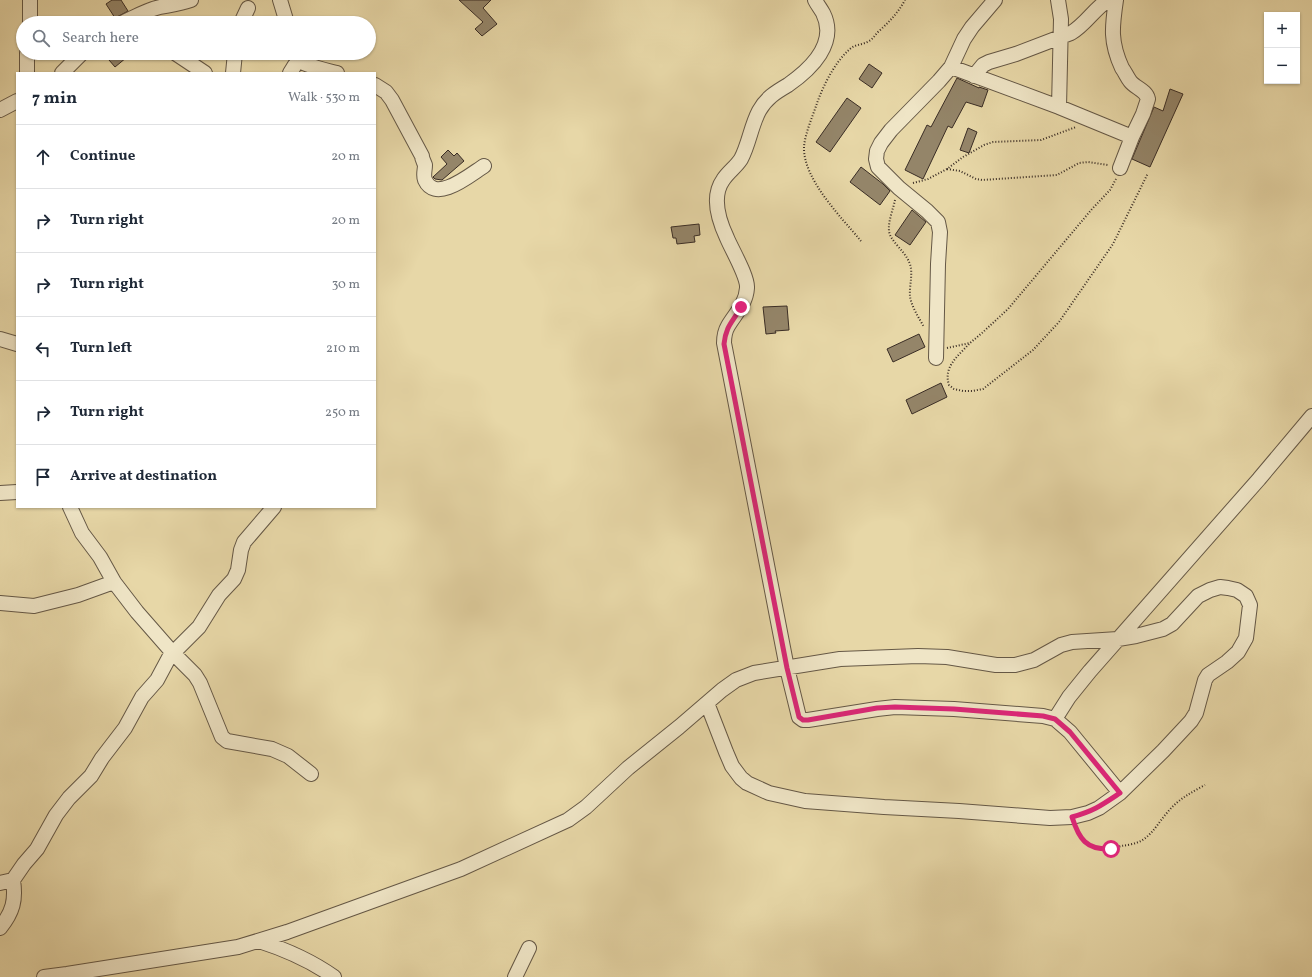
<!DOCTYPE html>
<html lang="en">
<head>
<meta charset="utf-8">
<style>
  :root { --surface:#fff; --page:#f6f6f7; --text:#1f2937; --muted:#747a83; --line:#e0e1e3 }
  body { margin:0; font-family:Vollkorn,serif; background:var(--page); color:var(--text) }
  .controls { position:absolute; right:12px; top:12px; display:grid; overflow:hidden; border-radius:0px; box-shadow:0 1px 3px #0004 }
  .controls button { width:36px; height:36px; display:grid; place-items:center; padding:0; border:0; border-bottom:1px solid var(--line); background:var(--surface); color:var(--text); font:20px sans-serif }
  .stop { position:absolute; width:12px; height:12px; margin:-9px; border:3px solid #db2777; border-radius:50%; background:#fff }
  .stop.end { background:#db2777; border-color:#fff; box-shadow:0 1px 4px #0008 }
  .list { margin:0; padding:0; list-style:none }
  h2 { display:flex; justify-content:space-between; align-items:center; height:52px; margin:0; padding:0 16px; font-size:17px }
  h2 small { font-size:13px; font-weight:400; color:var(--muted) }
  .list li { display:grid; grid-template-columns:26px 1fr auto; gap:12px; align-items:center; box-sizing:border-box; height:64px; padding:0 16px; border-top:1px solid var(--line) }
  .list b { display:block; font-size:15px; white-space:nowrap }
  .list em { font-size:13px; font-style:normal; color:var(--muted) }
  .icon { flex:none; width:22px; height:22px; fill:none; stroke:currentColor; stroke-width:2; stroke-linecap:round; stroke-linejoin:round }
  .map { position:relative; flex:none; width:1312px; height:977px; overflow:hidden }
  .search { position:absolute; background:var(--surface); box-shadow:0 1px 3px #0004; left:16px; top:16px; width:360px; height:44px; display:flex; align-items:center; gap:10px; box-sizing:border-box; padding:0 14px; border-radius:22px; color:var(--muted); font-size:15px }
  .panel { position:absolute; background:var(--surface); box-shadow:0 1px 3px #0004; left:16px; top:72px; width:360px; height:436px; border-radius:0px }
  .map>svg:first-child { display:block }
</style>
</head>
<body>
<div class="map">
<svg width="1312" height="977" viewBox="0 0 1312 977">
  <rect width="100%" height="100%" fill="#e7d7a7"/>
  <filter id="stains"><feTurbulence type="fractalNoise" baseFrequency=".005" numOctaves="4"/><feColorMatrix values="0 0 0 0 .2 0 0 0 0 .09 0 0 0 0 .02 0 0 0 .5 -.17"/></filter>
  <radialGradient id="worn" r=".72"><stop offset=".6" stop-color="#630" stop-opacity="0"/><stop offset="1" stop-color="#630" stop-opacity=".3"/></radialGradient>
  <path fill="#948569" stroke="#3a2d25" d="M112 0H121L128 11 115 18 106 4Z
    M459 0H491L483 8 497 24 482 36 475 29 483 22Z
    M103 53H132L115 67Z
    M869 64 882 73 872 88 859 79Z
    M957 78 979 88V87L988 90 982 107 966 102 952 128 948 126 923 179 905 170 927 125 931 127Z
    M1170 89 1183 94 1150 167 1132 159 1154 107 1163 111Z
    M847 98 861 108 830 152 816 142Z
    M968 128 977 132 969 153 960 150Z
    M448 150 454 156 457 153 464 161 442 180 435 179 433 177 447 164 441 157Z
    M861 167 883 184 890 191 880 205 850 182Z
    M912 210 926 222 910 245 895 235Z
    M699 224 700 235 694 236 695 242 677 244 676 238H673L671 227Z
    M787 306 789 330 775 331 776 333 766 334 763 307Z
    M919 334 925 347 893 362 887 349Z
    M941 383 947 397 912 414 906 400Z"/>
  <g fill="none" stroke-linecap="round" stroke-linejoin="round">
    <g stroke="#655846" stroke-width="16">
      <path id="minor" d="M280 0 287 23
        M815 0C817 4 820 8 823 13 838 43 811 69 788 85 776 92 766 98 759 111 751 126 749 144 741 159 736 167 728 172 723 180 711 197 719 221 727 238 732 250 748 277 747 288 746 304 735 314 728 326 725 331 724 337 724 343L787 668 799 717 803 720H808L877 709 895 707 954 709 1043 716 1055 719 1070 732 1120 793
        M1058 0 1061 19 1059 107
        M1116 0C1112 27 1110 42 1122 68 1125 72 1127 77 1130 81 1135 88 1146 90 1148 99L1143 114 1132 137 1120 168
        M30 23V0
        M122 23C135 17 146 10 160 7 170 5 180 4 191 0
        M241 23 248 8
        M175 53 205 73
        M294 53C296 65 326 70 337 73
        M951 67 1059 107 1132 137
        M27 73V53
        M62 73 82 53
        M233 73 235 53
        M290 73 298 60
        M974 76 983 65 989 62 1016 54 1071 33C1086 24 1094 9 1108 0
        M375 85 386 92 392 100 422 156C422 159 424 162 425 165 425 170 423 175 425 180 436 204 471 174 484 166
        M0 110 17 101
        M0 339 17 344
        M936 358 938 264 940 232 938 222 927 211 899 188 878 167 876 159 877 151 881 143 891 130 939 81 951 67 964 39 972 27 995 0
        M0 493 17 492
        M70 507 82 533 100 557 114 582 137 612 172 652 195 675 200 683 222 737 227 741 272 749 288 756 311 774
        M0 603 34 606 78 595 114 582
        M173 653 199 627 219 595 234 579 238 570 241 550 244 542 274 507
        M1055 719 1069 697 1090 671 1259 479 1312 416
        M0 883 13 880 24 864 37 849 56 815 69 798 91 776 102 758 125 728 142 697 157 680 172 652
        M0 928C13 912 16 900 13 880
        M259 941C287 950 310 960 334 977
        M44 977 67 974 238 947 287 932 461 869 568 820 586 807 628 768 679 727 722 690 736 680 754 673 840 659 918 656 947 657 996 665H1015L1034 660 1061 645 1072 642 1118 639 1136 636 1163 629 1172 624 1198 596 1210 590 1220 587 1228 588 1237 590 1246 596 1250 605 1246 638 1238 652 1227 662 1208 675 1205 680 1196 713 1191 721 1163 751 1120 793 1099 808 1088 813 1072 817 1050 818 959 811 884 807 805 801 769 793 747 783 741 778 732 766 726 752 707 703
        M515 977 529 948"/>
    </g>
    <path stroke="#3a2d25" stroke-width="2" stroke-dasharray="1 2" stroke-linecap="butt" d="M947 169 960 171 976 179 982 180 1057 175 1079 163 1088 162 1108 165
      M913 183 928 179 947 169 963 157 984 145 993 142 1041 140 1076 127
      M895 200C893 210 888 221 889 231 890 241 905 251 909 262 914 272 909 285 910 296 911 306 919 318 924 327
      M861 241C841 217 803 179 804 147 805 133 813 116 817 103 824 84 835 62 850 49 855 44 863 45 869 41 873 39 875 35 878 32 889 22 898 13 905 0
      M969 344C958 356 943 367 949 385L954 389 963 391H972L983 389 1033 350 1059 322 1113 244 1148 173
      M947 348 970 343 982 333 1008 309 1092 209 1110 190 1116 179
      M1076 827C1082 850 1101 851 1121 846 1128 845 1137 844 1144 839 1153 833 1159 822 1166 814 1177 800 1190 793 1205 785"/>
    <use href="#minor" stroke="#efe5c6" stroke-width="14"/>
  </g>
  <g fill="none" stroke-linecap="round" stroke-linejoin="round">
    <path stroke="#db2777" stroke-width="5" d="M741 307C733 322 726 325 724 344L787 668 799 717 803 720H808L877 708 895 707 954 709 1043 716 1055 719 1070 732 1120 793C1102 805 1094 811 1072 817 1079 839 1086 850 1111 849"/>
  </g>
  <rect width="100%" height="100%" filter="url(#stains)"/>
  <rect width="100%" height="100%" fill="url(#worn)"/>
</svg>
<div class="controls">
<button>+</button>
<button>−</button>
</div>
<div class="stop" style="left:1111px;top:849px"></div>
<div class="stop end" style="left:741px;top:307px"></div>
<div class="search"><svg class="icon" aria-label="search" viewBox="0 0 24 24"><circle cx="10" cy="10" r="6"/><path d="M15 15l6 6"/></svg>Search here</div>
<section class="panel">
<h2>7 min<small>Walk · 530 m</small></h2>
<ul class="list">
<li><svg class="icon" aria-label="ahead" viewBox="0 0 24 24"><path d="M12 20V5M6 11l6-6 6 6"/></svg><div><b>Continue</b></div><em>20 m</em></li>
<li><svg class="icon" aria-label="right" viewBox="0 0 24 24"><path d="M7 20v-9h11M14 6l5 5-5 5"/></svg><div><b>Turn right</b></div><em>20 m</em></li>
<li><svg class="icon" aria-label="right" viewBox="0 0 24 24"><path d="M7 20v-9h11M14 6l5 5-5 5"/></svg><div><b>Turn right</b></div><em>30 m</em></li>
<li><svg class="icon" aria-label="left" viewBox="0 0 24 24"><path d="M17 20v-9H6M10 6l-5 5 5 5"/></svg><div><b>Turn left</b></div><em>210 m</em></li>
<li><svg class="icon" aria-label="right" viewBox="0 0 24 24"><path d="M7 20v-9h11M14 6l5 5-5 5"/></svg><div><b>Turn right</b></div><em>250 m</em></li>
<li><svg class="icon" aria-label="arrive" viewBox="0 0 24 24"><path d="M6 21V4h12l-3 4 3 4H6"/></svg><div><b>Arrive at destination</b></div></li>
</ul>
</section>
</div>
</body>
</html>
